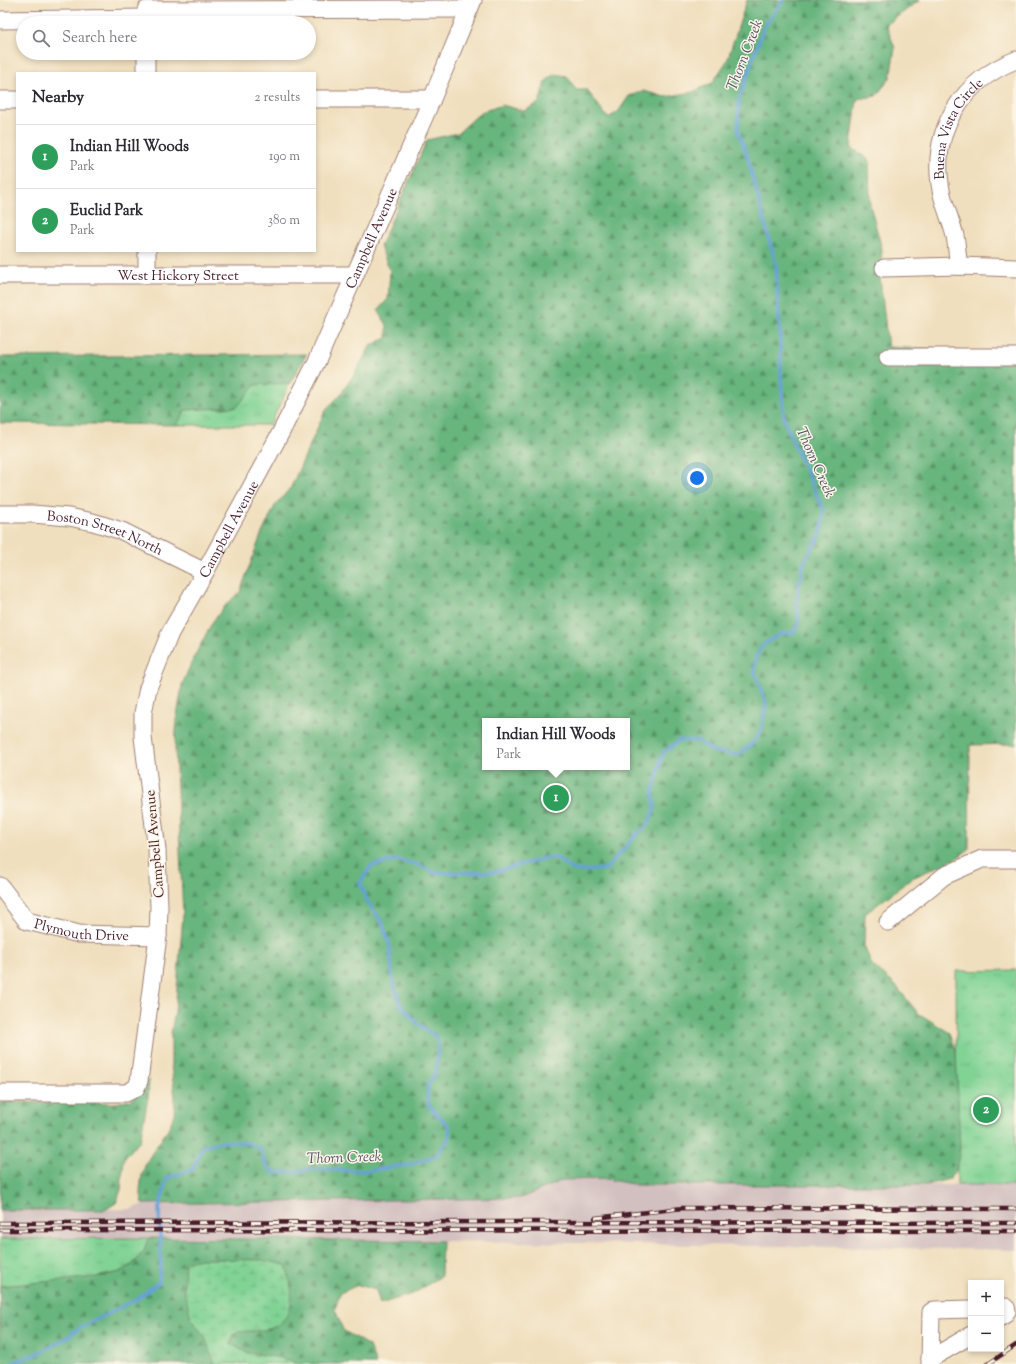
<!DOCTYPE html>
<html lang="en">
<head>
<meta charset="utf-8">
<style>
  :root { --surface:#fff; --page:#f2f2f3; --text:#2b2b33; --muted:#7c7c81; --line:#e1e1e2; --accent:#b45309 }
  body { margin:0; font-family:"Sorts Mill Goudy",serif; background:var(--page); color:var(--text) }
  .controls { position:absolute; right:12px; bottom:12px; display:grid; overflow:hidden; border-radius:0px; box-shadow:0 2px 6px #0003 }
  .controls button { width:36px; height:36px; display:grid; place-items:center; padding:0; border:0; border-bottom:1px solid var(--line); background:var(--surface); color:var(--text); font:20px sans-serif }
  .you { position:absolute; left:697px; top:478px; width:14px; height:14px; margin:-10px; border:3px solid #fff; border-radius:50%; background:#1a73e8; box-shadow:0 0 0 6px #1a73e833 }
  .badge { display:grid; place-items:center; width:26px; height:26px; border-radius:50%; background:var(--accent); color:#fff; font-size:13px; font-weight:700 }
  .pin { position:absolute; translate:-50% -50%; border:2px solid #fff; box-shadow:0 1px 4px #0006 }
  .popup { position:absolute; left:482px; top:718px; width:148px; height:52px; box-sizing:border-box; display:grid; place-content:center; border-radius:0px; background:var(--surface); filter:drop-shadow(0 1px 3px #0005); font-size:13px; white-space:nowrap; color:var(--muted) }
  .popup b { font-size:15px; color:var(--text) }
  .popup::after { content:''; position:absolute; left:50%; top:100%; margin-left:-8px; border:8px solid transparent; border-top-color:var(--surface) }
  .list { margin:0; padding:0; list-style:none }
  h2 { display:flex; justify-content:space-between; align-items:center; height:52px; margin:0; padding:0 16px; font-size:17px }
  h2 small { font-size:13px; font-weight:400; color:var(--muted) }
  .list li { display:grid; grid-template-columns:26px 1fr auto; gap:12px; align-items:center; box-sizing:border-box; height:64px; padding:0 16px; border-top:1px solid var(--line) }
  .list b { display:block; font-size:15px; white-space:nowrap }
  .list p { margin:0; font-size:13px; white-space:nowrap; color:var(--muted) }
  .list em { font-size:13px; font-style:normal; color:var(--muted) }
  .icon { flex:none; width:22px; height:22px; fill:none; stroke:currentColor; stroke-width:2; stroke-linecap:round; stroke-linejoin:round }
  .map { position:relative; flex:none; width:1016px; height:1364px; overflow:hidden }
  .search { position:absolute; background:var(--surface); box-shadow:0 2px 6px #0003; left:16px; top:16px; width:300px; height:44px; display:flex; align-items:center; gap:10px; box-sizing:border-box; padding:0 14px; border-radius:22px; color:var(--muted); font-size:15px }
  .panel { position:absolute; background:var(--surface); box-shadow:0 2px 6px #0003; left:16px; top:72px; width:300px; height:180px; border-radius:0px }
  .map>svg:first-child { display:block }
</style>
</head>
<body>
<div class="map">
<svg width="1016" height="1364" viewBox="0 0 1016 1364">
  <defs>
    <pattern id="grass-tufts" width="24" height="20" patternUnits="userSpaceOnUse"><rect width="24" height="20" fill="#81d394"/><path d="M3 7l-1-3M5 7V3M7 7l1-3M15 17l-1-3M17 17v-4M19 17l1-3" fill="none" stroke="#71b580"/></pattern>
    <pattern id="forest-firs" width="22" height="20" patternUnits="userSpaceOnUse"><rect width="22" height="20" fill="#68b57e"/><path d="M5 1l3.5 6h-7zM16 11l3.5 6h-7z" fill="#589367"/></pattern>
    <pattern id="wetland-marsh" width="20" height="14" patternUnits="userSpaceOnUse"><rect width="20" height="14" fill="#81d394"/><path d="M1 5h8M5 5V1M11 12h8M15 12V8" fill="none" stroke="#71b580"/></pattern>
  </defs>
  <rect width="100%" height="100%" fill="#fcf5e5"/>
  <filter id="ink" filterUnits="userSpaceOnUse"><feTurbulence type="fractalNoise" baseFrequency=".025" numOctaves="2"/><feDisplacementMap in="SourceGraphic" scale="8" xChannelSelector="R" yChannelSelector="G"/><feConvolveMatrix kernelMatrix="1 2 1 2 8 2 1 2 1" color-interpolation-filters="sRGB"/></filter>
  <filter id="wash" filterUnits="userSpaceOnUse"><feTurbulence type="fractalNoise" baseFrequency=".012" numOctaves="4" result="noise"/><feDisplacementMap in="SourceGraphic" scale="16" xChannelSelector="R" yChannelSelector="G"/><feGaussianBlur stdDeviation="0.9" result="paint"/><feColorMatrix in="noise" values="0 0 0 0 0 0 0 0 0 0 0 0 0 0 0 0 0 1.4 0 .05"/><feComposite in="paint" operator="in"/></filter>
  <g filter="url(#wash)">
    <rect width="100%" height="100%" fill="#f0dfbe"/>
    <path fill="#d2bfc0" d="M607 1179 636 1185H1016V1250L442 1241 148 1238 0 1239V1210L132 1209 143 1204 521 1198 563 1180Z"/>
    <path fill="url(#grass-tufts)" stroke="#667960" d="M290 383 270 425H177L185 410 237 407 255 384Z
      M1016 970V1185H957L956 971Z
      M148 1238 145 1251 132 1265 0 1364V1239Z"/>
    <path fill="url(#forest-firs)" stroke="#596a54" fill-rule="evenodd" d="M747 0H920L886 25 895 48 890 78 876 96 857 99 851 147 869 160 870 205 882 249 880 278 888 347 949 350 1016 362V744L970 745 969 849 957 858 912 878 865 914 864 946 872 965 896 986 918 1013 950 1033 956 1050 960 1149 956 1170 949 1179 927 1185H636L607 1179 563 1180 521 1198 143 1204 140 1189 142 1175 146 1163 157 1145 167 1131 174 1116 175 1097 171 1065V1033L175 1012 183 915 175 747 177 717 182 685 193 659 213 621 225 606 240 592 261 535 275 506 291 487 326 409 341 394 355 373 371 345 387 338V325L378 310 388 299 390 271 380 246 427 140 458 133 481 112 502 105 524 111 539 103 545 82 554 74 567 76 576 90H587L608 118 618 112 629 96 644 91 665 97 693 92 712 83 727 61ZM485 721H627V767H485Z
      M307 354 290 383 255 385 237 407 185 410 177 425 0 423V357Z
      M149 1079 148 1098 140 1141 124 1158 121 1190 116 1203 105 1210H0V1102L115 1103 132 1100Z
      M148 1238 442 1241 441 1276 415 1293 380 1304 376 1290 358 1285 340 1293 335 1309 343 1330 369 1346 376 1364H294L293 1361 270 1356 248 1353 230 1344 235 1332 271 1329 262 1260 201 1259 185 1262 191 1318 205 1337 215 1364H0V1286L96 1277 120 1272 132 1265 144 1251Z"/>
    <path fill="url(#wetland-marsh)" stroke="#667960" d="M201 1259 262 1260 286 1265C292 1288 299 1315 272 1328 265 1331 243 1331 235 1332L230 1344 248 1353 270 1356 293 1361 294 1364H215L205 1337 191 1318 184 1290 185 1262Z"/>
    <g fill="none" stroke-linecap="round" stroke-linejoin="round">
      <path stroke="#66a1d6" stroke-width="3.5" d="M10 1364 41 1352 62 1341 78 1329 137 1299 159 1282 161 1261 159 1209 167 1178 193 1169 203 1146 224 1141 248 1143 261 1149 265 1163 273 1173 293 1172 311 1169 367 1171 412 1164 437 1155 449 1139V1126L428 1105 427 1087 436 1071 438 1051 437 1038 417 1023 400 1004 393 981 389 943 382 922 368 903 360 883 371 866 397 860 416 864 436 873 495 872 546 858 555 857C560 860 569 869 574 870 584 873 595 869 606 869L636 835 648 825 655 808 653 792 663 753 680 740 698 741 713 751 738 755 753 743 762 728 766 703 754 670 756 656 763 645 780 634 795 632 799 623 797 605 799 585 803 564 821 533 824 511 799 456 784 420 781 380 780 331 776 265 746 152 738 131 739 100 764 27 779 6 784 0"/>
    </g>
  </g>
  <g filter="url(#ink)">
    <g fill="none" stroke-linecap="round" stroke-linejoin="round">
      <g stroke="#9d7f74" stroke-width="19">
        <g id="minor">
          <path d="M146 10 468 9"/>
          <path d="M0 20 146 18"/>
          <path d="M146 53V73"/>
          <path d="M315 99H432"/>
          <path d="M0 100H17"/>
          <path d="M147 251V275"/>
          <path id="s1" d="M959 266C957 256 957 246 955 236 951 219 942 202 940 184 932 127 964 80 1016 60"/>
          <path d="M884 268 959 266 1016 268"/>
          <path id="s2" d="M0 275H355"/>
          <path d="M888 357H1016"/>
          <path id="s3" d="M0 514H32L69 517 93 522 122 531 205 572"/>
          <path id="s4" d="M0 886 27 921 79 934 158 936"/>
          <path d="M888 922 944 876 982 859H1016"/>
          <path id="s5" d="M0 1093H126L136 1088 139 1081 158 936 159 907 157 850 143 737V713L148 688 170 633 205 572 280 434 317 361 432 99 473 0"/>
          <path d="M1001 1308 1006 1307 1007 1311 1004 1315 1001 1317"/>
          <path d="M930 1359 971 1335"/>
          <path d="M930 1364 931 1312 934 1310 971 1309"/>
        </g>
      </g>
      <use href="#minor" stroke="#fff" stroke-width="17"/>
      <g stroke="#4a1f2b" stroke-width="4.5">
        <path id="rail" d="M595 1218 683 1208 1016 1209
          M0 1223 529 1222 1016 1223
          M0 1230 1016 1231
          M988 1364 1016 1345"/>
      </g>
      <use href="#rail" stroke="#fcf5e5" stroke-width="3" stroke-dasharray="9" stroke-linecap="butt"/>
    </g>
  </g>
  <g text-anchor="middle" stroke-width="3" stroke-linejoin="round" paint-order="stroke">
    <g font-size="14" fill="#4a1f2b" stroke="#fcf5e5">
      <text dy="5" stroke="none"><textPath href="#s1" startOffset="145">Buena Vista Circle</textPath></text>
      <text dy="5" stroke="none"><textPath href="#s5" startOffset="1043">Campbell Avenue</textPath></text>
      <text dy="5" stroke="none"><textPath href="#s2" startOffset="178">West Hickory Street</textPath></text>
      <text dy="5" stroke="none"><textPath href="#s5" startOffset="719">Campbell Avenue</textPath></text>
      <text dy="5" stroke="none"><textPath href="#s3" startOffset="108">Boston Street North</textPath></text>
      <text transform="translate(154 844) rotate(-95)" y="5">Campbell Avenue</text>
      <text dy="5" stroke="none"><textPath href="#s4" startOffset="100">Plymouth Drive</textPath></text>
    </g>
    <g font-size="15" font-style="italic" fill="#55536f" stroke="#fcf5e5">
      <text transform="translate(744 55) rotate(-69)" y="5">Thorn Creek</text>
      <text transform="translate(816 462) rotate(66)" y="5">Thorn Creek</text>
      <text transform="translate(344 1157) rotate(-2)" y="5">Thorn Creek</text>
    </g>
  </g>
</svg>
<div class="controls">
<button>+</button>
<button>−</button>
</div>
<div class="you"></div>
<div class="pin badge" style="left:556px;top:798px;background:#2e9e5b">1</div>
<div class="popup"><b>Indian Hill Woods</b>Park</div>
<div class="pin badge" style="left:986px;top:1110px;background:#2e9e5b">2</div>
<div class="search"><svg class="icon" aria-label="search" viewBox="0 0 24 24"><circle cx="10" cy="10" r="6"/><path d="M15 15l6 6"/></svg>Search here</div>
<section class="panel">
<h2>Nearby<small>2 results</small></h2>
<ul class="list">
<li><span class="badge" style="background:#2e9e5b">1</span><div><b>Indian Hill Woods</b><p>Park</p></div><em>190 m</em></li>
<li><span class="badge" style="background:#2e9e5b">2</span><div><b>Euclid Park</b><p>Park</p></div><em>380 m</em></li>
</ul>
</section>
</div>
</body>
</html>
